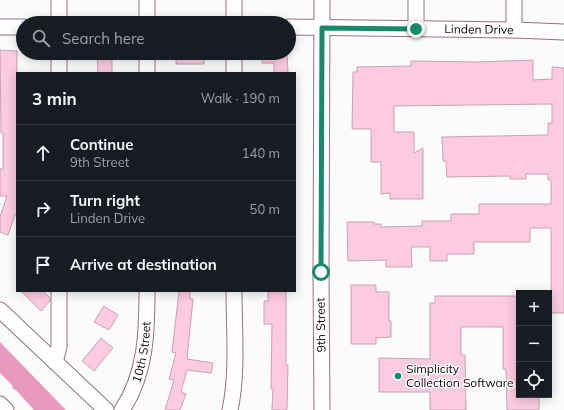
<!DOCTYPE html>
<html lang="en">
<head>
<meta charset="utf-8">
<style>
  :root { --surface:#171b24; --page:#20242c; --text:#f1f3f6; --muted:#9ea1a6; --line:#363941 }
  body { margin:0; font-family:Mulish,sans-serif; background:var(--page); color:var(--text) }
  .controls { position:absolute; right:12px; bottom:12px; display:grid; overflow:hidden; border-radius:0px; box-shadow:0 2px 10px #0003 }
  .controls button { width:36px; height:36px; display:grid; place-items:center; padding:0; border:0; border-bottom:1px solid var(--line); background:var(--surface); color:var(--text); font:20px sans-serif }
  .stop { position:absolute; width:12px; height:12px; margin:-9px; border:3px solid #168a6b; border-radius:50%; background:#fff }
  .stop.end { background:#168a6b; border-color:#fff; box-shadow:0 1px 4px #0008 }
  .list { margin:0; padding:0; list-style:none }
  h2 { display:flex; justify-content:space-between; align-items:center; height:52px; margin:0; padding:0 16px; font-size:17px }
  h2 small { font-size:13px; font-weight:400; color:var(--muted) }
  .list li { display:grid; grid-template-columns:26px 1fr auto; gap:12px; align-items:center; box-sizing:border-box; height:56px; padding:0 16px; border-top:1px solid var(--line) }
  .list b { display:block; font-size:15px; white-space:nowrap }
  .list p { margin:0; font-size:13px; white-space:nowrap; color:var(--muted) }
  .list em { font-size:13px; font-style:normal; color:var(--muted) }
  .icon { flex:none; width:22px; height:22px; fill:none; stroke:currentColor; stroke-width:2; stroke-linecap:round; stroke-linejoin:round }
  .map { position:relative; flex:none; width:564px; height:410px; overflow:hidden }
  .search { position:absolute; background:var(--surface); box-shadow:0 2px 10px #0003; left:16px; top:16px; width:280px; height:44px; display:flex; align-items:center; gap:10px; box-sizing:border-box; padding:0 14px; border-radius:22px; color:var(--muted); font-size:15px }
  .panel { position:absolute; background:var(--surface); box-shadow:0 2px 10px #0003; left:16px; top:72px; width:280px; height:220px; border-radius:0px }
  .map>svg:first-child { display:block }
</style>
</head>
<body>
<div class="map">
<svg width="564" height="410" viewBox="0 0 564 410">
  <rect width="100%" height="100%" fill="#fbfbfb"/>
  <path fill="#e899bf" d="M0 342 66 410H34L16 390 13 389 12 385 0 373Z"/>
  <path fill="#fccae1" stroke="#c7a2b3" d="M0 50 17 51V216L15 215 8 235 0 232V217L7 196H0V169H3V133H1Z
    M97 53H112V73H98Z
    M176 53H204V64H176Z
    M262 53H287L288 73H274V63H262Z
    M533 60V80L552 79V67L564 68V313H549V296H551V228H530V242H474V254H447V261H430V247H411L412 267H386V260L348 261 347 222H374V224H381V227L422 226V221H451V214H479V204H551V180H548V174H526V179H510V176L447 177 446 161H443L442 137 548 135V123H552V104L394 106V132H414V153L423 148V199H390V193L381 194V162H371V129H352L353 72H357V67L411 66V61L476 62Z
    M351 285H376V292H389V321H391V337L376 338V344H351Z
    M21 291H43L50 298V301L41 311Z
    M179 291H190V299H193L187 359 213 363 211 373 187 370 181 392 186 394 180 410H165L174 380 169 379 176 353 172 352Z
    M268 291H286V365H288L287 410H272L273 389H271L272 324H264V301H268Z
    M435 296H519V395H539V410H507L506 369H503V327H461V355H465L466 410H430V392H379V358L430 359V303H435Z
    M104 306 118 315 109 330 94 322Z
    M101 338 113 348 94 371 82 361Z"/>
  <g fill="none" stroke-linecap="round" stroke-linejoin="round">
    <g stroke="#957283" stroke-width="17">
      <g id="minor">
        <path d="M59 0V23"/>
        <path d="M234 0V23"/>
        <path d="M416 0V29"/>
        <path d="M514 0V30"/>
        <path d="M147 23V0"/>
        <path d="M0 27H23"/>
        <path id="s1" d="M289 27 514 30 564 32"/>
        <path d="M234 53V73"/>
        <path d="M59 73V53"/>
        <path d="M147 73V53"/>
        <path d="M0 310 106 410"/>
        <path d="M55 362 59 347V291"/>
        <path d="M0 404 6 410"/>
        <path id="s2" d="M122 410C146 374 147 332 147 291"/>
        <path d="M230 410C238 374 234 329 234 291"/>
        <path d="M322 410 321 272 322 0"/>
      </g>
    </g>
    <use href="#minor" stroke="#fff" stroke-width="15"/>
  </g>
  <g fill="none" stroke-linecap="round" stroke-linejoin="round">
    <path stroke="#168a6b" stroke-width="5" d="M321 272 322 28 416 29"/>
  </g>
  <circle fill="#168a6b" stroke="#fff" stroke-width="1.5" cx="398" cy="376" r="4"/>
  <g text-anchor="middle" stroke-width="3" stroke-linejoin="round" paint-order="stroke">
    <g font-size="12" fill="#14080e" stroke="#fff">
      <text dy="4" stroke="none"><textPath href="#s1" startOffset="190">Linden Drive</textPath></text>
      <text transform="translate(321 325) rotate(-91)" y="4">9th Street</text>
      <text dy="4" stroke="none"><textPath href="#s2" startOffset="62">10th Street</textPath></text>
    </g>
    <g font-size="12" fill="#14080e" stroke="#fff" text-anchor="start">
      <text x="406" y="373">Simplicity<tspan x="406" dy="14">Collection Software</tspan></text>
    </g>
  </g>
</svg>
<div class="controls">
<button>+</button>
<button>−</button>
<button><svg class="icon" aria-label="locate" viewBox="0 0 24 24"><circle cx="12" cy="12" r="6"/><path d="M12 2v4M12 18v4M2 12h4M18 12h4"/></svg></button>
</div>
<div class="stop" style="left:321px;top:272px"></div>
<div class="stop end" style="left:416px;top:29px"></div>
<div class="search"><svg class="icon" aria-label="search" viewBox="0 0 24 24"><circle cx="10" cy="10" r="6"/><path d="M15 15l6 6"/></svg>Search here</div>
<section class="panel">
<h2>3 min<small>Walk · 190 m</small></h2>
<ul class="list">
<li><svg class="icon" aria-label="ahead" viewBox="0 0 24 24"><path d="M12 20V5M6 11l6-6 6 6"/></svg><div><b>Continue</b><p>9th Street</p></div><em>140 m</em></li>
<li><svg class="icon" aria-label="right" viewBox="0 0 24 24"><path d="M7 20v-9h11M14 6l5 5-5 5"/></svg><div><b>Turn right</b><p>Linden Drive</p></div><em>50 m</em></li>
<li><svg class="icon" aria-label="arrive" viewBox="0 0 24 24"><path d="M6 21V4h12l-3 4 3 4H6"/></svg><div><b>Arrive at destination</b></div></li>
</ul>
</section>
</div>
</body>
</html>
